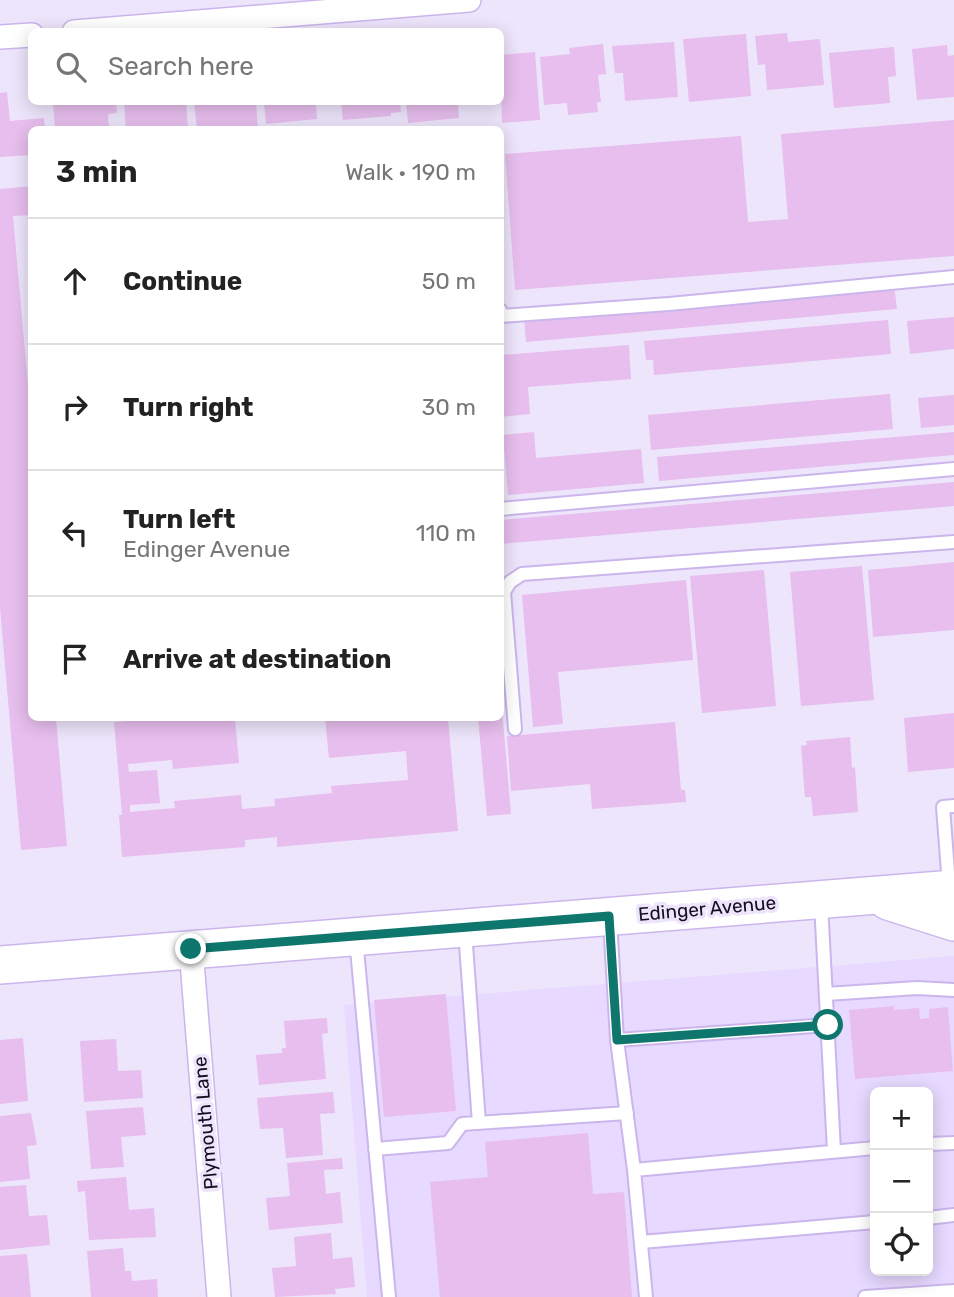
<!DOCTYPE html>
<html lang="en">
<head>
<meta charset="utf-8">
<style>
  :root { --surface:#fff; --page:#f6f6f6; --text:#222; --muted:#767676; --line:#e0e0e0 }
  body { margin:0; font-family:Rubik,sans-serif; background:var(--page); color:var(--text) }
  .controls { position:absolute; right:21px; bottom:21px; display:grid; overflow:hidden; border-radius:10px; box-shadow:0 4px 18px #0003 }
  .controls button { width:63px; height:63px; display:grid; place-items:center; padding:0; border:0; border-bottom:2px solid var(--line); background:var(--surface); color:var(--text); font:35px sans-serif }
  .stop { position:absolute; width:21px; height:21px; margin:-16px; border:5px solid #0f766e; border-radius:50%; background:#fff }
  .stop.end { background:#0f766e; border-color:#fff; box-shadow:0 2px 7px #0008 }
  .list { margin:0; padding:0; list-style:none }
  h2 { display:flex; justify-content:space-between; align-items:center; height:91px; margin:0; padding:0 28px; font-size:30px }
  h2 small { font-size:23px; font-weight:400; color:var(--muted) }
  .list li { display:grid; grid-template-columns:46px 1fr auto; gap:21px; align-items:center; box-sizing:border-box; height:126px; padding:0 28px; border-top:2px solid var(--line) }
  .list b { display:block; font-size:26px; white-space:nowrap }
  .list p { margin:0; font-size:23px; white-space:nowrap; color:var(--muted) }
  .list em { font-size:23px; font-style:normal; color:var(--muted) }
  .icon { flex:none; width:38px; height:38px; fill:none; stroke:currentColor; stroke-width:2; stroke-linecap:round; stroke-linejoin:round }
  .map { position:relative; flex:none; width:954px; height:1297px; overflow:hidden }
  .search { position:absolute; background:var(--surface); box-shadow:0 4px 18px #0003; left:28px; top:28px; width:476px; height:77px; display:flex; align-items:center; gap:18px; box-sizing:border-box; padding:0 24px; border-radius:10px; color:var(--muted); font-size:26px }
  .panel { position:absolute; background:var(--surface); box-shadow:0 4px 18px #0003; left:28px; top:126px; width:476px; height:595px; border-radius:10px }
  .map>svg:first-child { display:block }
</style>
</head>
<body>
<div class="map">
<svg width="954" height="1297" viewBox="0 0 954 1297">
  <rect width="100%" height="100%" fill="#ede5fb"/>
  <path fill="#e7d9ff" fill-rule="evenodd" d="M954 956V1297H367L344 1005ZM875 1092H928V1271H875Z"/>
  <path fill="#e7beed" d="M787 33 788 42 820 39 824 85 767 90 765 64 758 65 755 36Z
    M746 34 751 96 689 102 683 39Z
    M674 42 678 97 625 101 623 73H615L612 46Z
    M603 44 606 74 598 75 601 102H597L598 112 568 115 567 103 544 105 540 57 570 54 569 48Z
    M947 45 948 56 954 55V97L917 100 912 49Z
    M894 47 896 76 888 77 890 103 834 108 829 53Z
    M535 52 540 120 502 123 500 55Z
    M7 92 10 121 44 118 45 130H32V155L0 157V93Z
    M53 102H116L117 113 108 114 109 130H55Z
    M124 102H186L188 128 126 130Z
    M194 102H256L258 130H197Z
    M264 102H316L317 119 266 124Z
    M341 102H400L401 112 391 113V116L343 120Z
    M406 102H458L459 118 408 123Z
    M954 120V256L515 290 505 154 741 136 748 222 788 219 781 134Z
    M32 186V215L13 216 32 431V718H56L67 846 21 850 0 608V189Z
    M894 284 897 309 526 342 524 317Z
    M954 317V349L910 354 907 321Z
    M888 320 891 354 654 375 653 360H646L644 341Z
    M629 345 631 379 528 387 530 414 500 417V355Z
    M890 394 893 429 651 450 648 415Z
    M954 395V425L921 428 918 398Z
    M534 432 536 458 641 449 644 483 508 495 503 435Z
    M954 432V455L659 481 657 457Z
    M954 482V506L500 544V520Z
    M954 562V630L873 637 868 570Z
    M862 566 874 700 801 706 790 572Z
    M764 570 776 706 702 713 690 576Z
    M686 580 693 660 558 672 563 724 533 727 522 595Z
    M500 709H502L511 814 487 816 478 718H500Z
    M954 713V768L908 772 904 718Z
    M169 718H235L239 763 173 769 172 760 128 764 129 772 157 770 160 803 130 805V812L175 808 174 801 241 795 242 809 275 806 274 799 332 793 331 786 408 780 406 751 329 758 325 718H448L458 831 277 847V837L245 840V847L122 857 119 815H122L114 722Z
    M675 722 681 790H685L686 802 592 809 590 784 511 791 507 736Z
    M850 737 852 768 855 767 858 812 813 816 811 797H805L801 746 807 745 806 741Z
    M446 994 456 1111 384 1117 374 1000Z
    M894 1006V1010L919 1008 920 1019 929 1018V1009L948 1007 953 1071 855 1079 849 1010Z
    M327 1018 328 1033 322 1034 326 1079 259 1085 256 1055 282 1053V1048H286L284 1021Z
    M23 1038 28 1101 0 1104V1040Z
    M116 1039 118 1071 141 1070 143 1098 84 1102 80 1041Z
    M333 1092 335 1113 320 1114 323 1155 286 1158 283 1128 260 1129 257 1098Z
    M143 1107 146 1135 121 1137 124 1167 91 1169 86 1111Z
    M31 1113 37 1145 27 1146 30 1179 0 1182V1116Z
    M588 1133 593 1194 624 1192 632 1297H440L430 1182 488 1177 485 1142Z
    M342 1158 343 1169 324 1170 326 1194 340 1192 343 1223 269 1230 266 1198 290 1196 287 1163Z
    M126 1177 129 1210 154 1208 156 1237 89 1240 85 1191 78 1192 77 1181Z
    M26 1185 29 1216 47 1215 50 1245 0 1250V1187Z
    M331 1233 333 1259 352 1257 355 1287 335 1289 336 1294 275 1297 272 1268 296 1266 294 1237Z
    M123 1248 125 1271H131L132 1281 157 1279 158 1297H91L87 1251Z
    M27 1254 31 1297H0V1256Z"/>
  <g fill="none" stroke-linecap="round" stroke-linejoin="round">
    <g stroke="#cbb6ec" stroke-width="16">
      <path id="service" d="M500 310 501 316 669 304 954 277
        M500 509 954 469
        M515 729 504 592 510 582 522 574 954 542
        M949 885 943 807 954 806
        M821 903 834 1151
        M610 920 617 1040 634 1170 646 1297
        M465 931 479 1123
        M356 938 389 1297
        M826 994 917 988 954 990
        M617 1040 828 1025
        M928 1144 954 1143
        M375 1149 448 1143 462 1124 627 1113
        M634 1170 875 1148
        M928 1218 954 1215
        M641 1242 875 1222
        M865 1297 954 1291"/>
    </g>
    <g stroke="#cbb6ec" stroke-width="26">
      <path id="minor" d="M74 32 469 0
        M0 37 32 35
        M191 949 219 1297"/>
    </g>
    <g stroke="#cbb6ec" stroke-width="40">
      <path id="primary" d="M888 901 954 922
        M0 965 954 889"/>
    </g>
    <use href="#service" stroke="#fff" stroke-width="12"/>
    <use href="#minor" stroke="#fff" stroke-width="23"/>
    <use href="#primary" stroke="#fff" stroke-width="37"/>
  </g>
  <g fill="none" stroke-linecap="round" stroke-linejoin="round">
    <path stroke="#0f766e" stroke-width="9" d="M191 949 609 916 617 1040 828 1025"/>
  </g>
  <g text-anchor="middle" stroke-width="7" stroke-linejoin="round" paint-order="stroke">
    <g font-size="19" fill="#160e21" stroke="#ede5fb">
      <text transform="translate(707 908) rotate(-5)" y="7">Edinger Avenue</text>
      <text transform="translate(205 1123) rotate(-95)" y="7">Plymouth Lane</text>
    </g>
  </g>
</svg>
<div class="controls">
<button>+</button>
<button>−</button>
<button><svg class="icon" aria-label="locate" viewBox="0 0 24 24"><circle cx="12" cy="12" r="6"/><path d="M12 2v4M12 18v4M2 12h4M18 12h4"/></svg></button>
</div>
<div class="stop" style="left:828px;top:1025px"></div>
<div class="stop end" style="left:191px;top:949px"></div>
<div class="search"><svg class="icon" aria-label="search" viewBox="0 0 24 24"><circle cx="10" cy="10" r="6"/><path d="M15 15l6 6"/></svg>Search here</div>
<section class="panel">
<h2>3 min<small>Walk · 190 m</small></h2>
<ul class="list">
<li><svg class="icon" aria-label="ahead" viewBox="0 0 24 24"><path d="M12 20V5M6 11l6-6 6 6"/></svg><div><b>Continue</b></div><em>50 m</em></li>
<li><svg class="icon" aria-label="right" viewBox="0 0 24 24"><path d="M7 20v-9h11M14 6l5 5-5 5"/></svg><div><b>Turn right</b></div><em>30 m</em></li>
<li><svg class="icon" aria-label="left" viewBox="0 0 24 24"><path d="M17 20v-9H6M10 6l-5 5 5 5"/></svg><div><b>Turn left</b><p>Edinger Avenue</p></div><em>110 m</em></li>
<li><svg class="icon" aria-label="arrive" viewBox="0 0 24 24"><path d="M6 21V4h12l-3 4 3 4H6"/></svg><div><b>Arrive at destination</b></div></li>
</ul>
</section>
</div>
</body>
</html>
